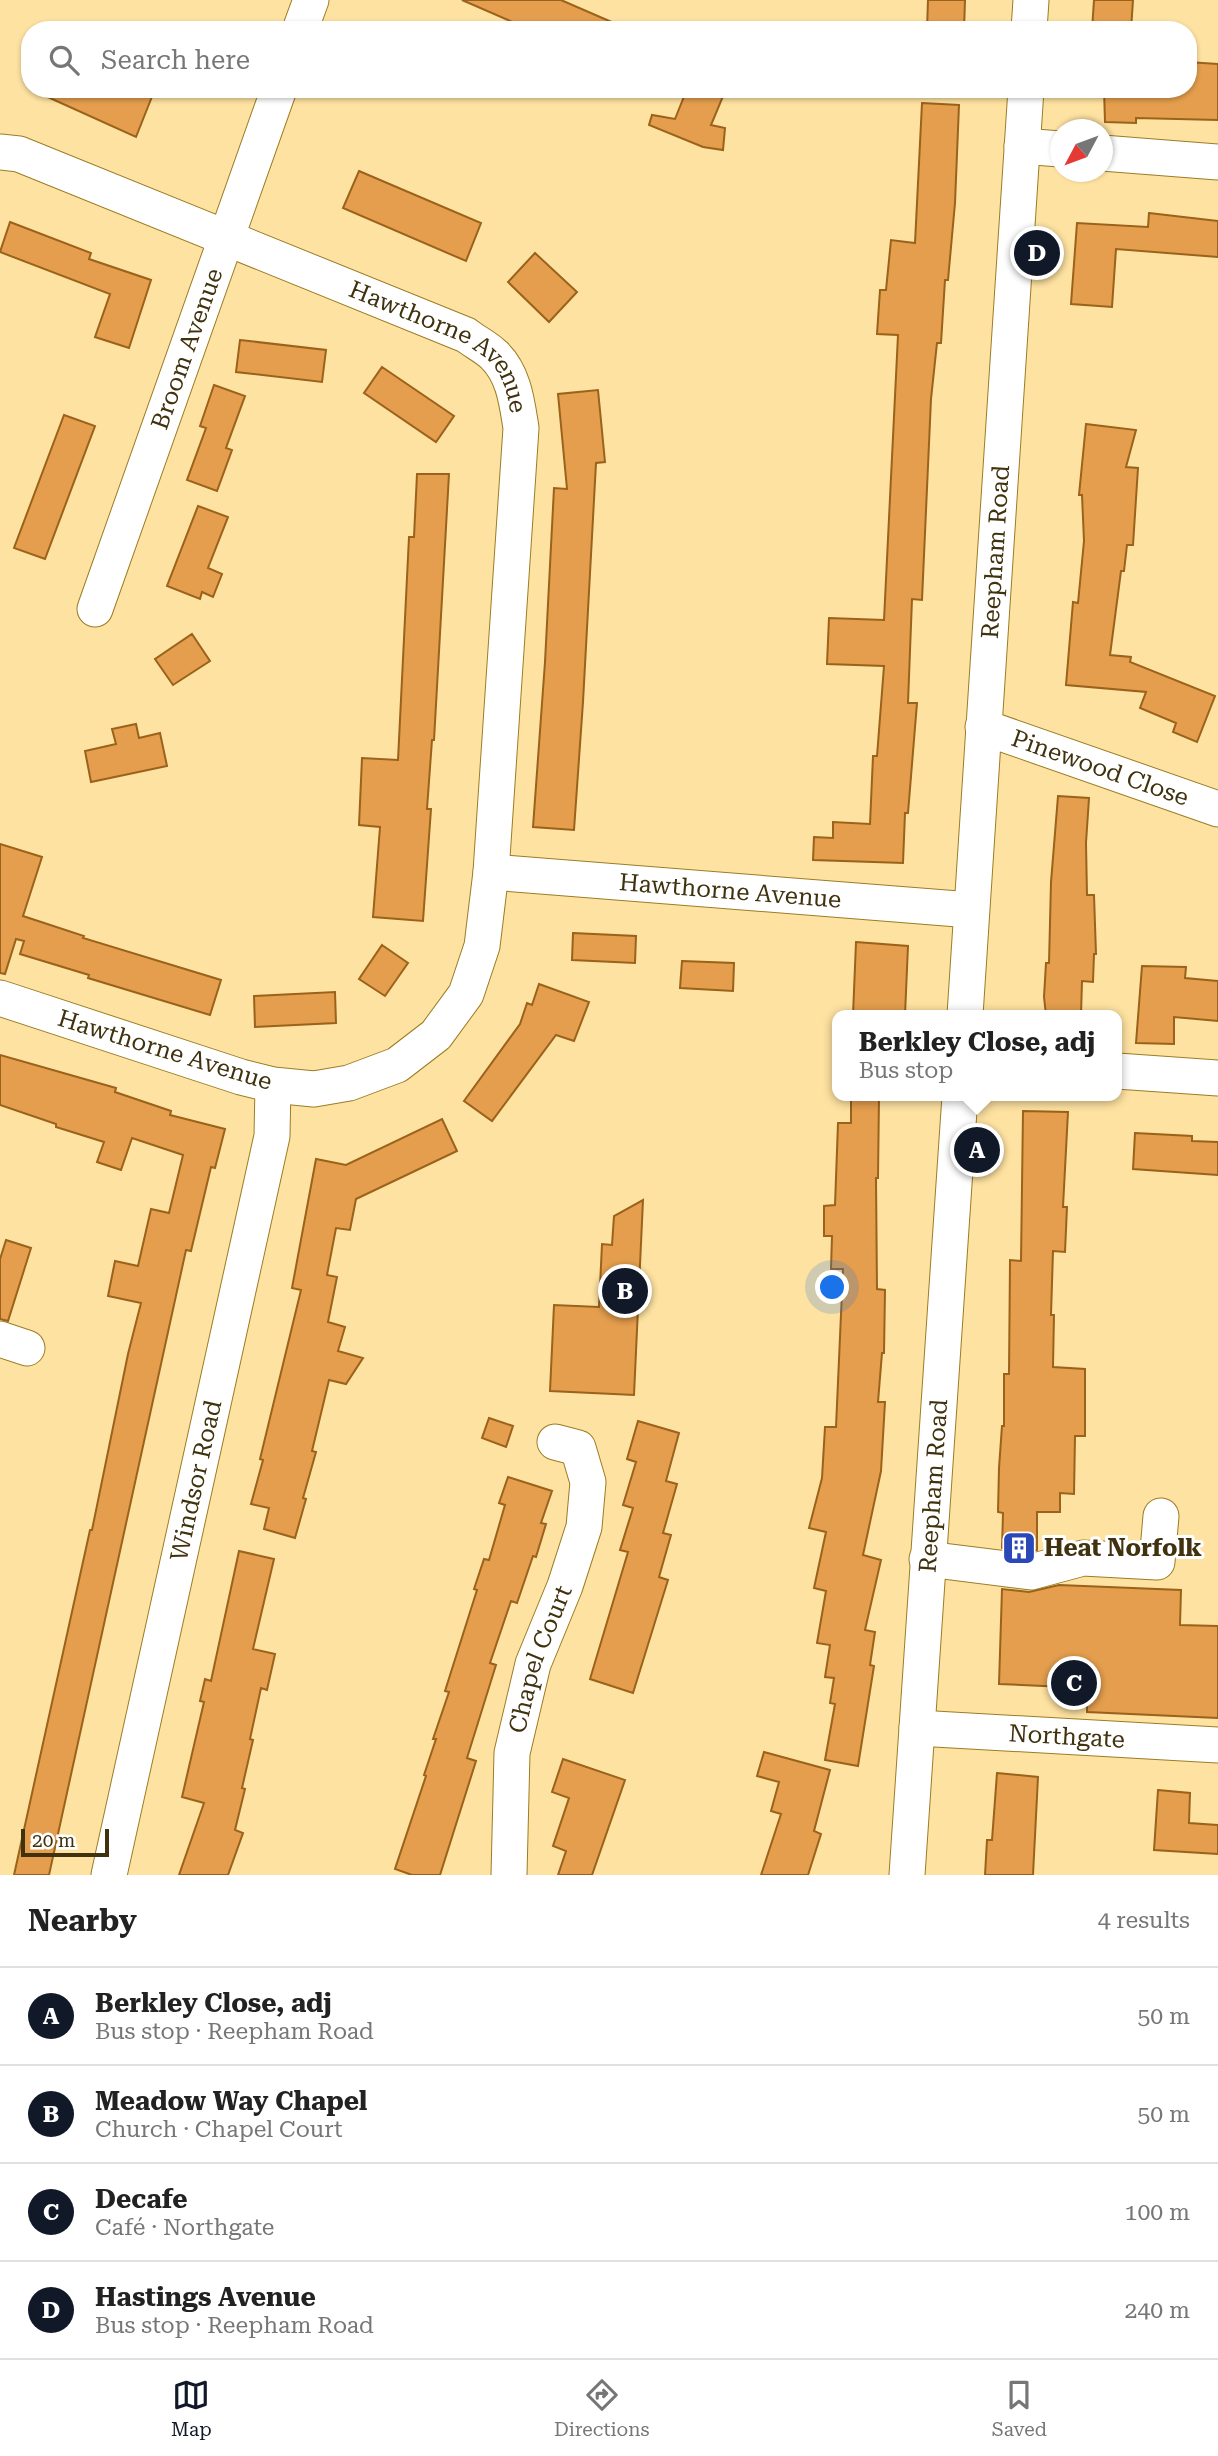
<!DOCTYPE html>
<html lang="en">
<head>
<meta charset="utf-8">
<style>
  :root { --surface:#fff; --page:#f6f6f6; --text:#222; --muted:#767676; --line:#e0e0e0; --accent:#111827 }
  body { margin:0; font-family:"Roboto Serif",serif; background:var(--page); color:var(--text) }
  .compass { position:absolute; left:1050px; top:119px; width:63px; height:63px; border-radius:50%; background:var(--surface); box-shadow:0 2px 5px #0004; rotate:229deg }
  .scale { position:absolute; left:21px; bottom:18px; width:88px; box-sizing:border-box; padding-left:7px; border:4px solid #40320e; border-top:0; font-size:19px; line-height:24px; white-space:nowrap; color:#40320e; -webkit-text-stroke:5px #fff; paint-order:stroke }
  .you { position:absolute; left:833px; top:1288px; width:24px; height:24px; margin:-18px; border:5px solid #fff; border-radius:50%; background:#1a73e8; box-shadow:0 0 0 10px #1a73e833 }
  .badge { display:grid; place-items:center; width:46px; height:46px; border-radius:50%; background:var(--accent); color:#fff; font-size:23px; font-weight:700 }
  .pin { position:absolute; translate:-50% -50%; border:4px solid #fff; box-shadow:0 2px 7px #0006 }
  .popup { position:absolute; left:832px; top:1010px; width:290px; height:91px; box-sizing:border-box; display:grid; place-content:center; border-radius:14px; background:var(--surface); filter:drop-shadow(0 2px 5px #0005); font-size:23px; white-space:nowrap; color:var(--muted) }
  .popup b { font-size:26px; color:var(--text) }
  .popup::after { content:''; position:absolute; left:50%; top:100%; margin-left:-14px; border:14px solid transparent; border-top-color:var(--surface) }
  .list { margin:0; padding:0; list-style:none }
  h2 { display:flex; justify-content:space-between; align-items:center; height:91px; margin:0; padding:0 28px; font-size:30px }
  h2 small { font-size:23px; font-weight:400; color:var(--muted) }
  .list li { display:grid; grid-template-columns:46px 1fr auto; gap:21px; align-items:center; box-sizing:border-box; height:98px; padding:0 28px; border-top:2px solid var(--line) }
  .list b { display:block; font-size:26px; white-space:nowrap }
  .list p { margin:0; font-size:23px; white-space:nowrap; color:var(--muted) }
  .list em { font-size:23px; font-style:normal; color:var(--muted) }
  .icon { flex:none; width:38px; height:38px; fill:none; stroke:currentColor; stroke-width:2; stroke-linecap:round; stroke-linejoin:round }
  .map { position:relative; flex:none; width:1218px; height:1875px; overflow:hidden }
  .search { position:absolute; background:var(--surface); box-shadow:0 2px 5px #0004; left:21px; right:21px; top:21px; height:77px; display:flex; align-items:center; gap:18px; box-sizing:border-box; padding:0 24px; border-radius:28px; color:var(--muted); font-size:26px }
  .sheet { height:483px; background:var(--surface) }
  nav { display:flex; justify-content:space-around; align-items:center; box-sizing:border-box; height:98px; border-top:2px solid var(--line); background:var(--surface); font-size:19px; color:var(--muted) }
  nav a { display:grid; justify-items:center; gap:4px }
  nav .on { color:var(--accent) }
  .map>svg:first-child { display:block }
</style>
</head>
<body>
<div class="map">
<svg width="1218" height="1875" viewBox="0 0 1218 1875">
  <rect width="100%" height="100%" fill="#fee2a1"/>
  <path fill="#e49e4d" stroke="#9a621b" stroke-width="2" d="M462 0H561L630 30H531Z
    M928 0H965L964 30H927Z
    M1094 0H1133L1131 30H1092Z
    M1188 62 1218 64V120L1136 118V123L1105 122 1104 89H1188Z
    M30 89H155L136 137Z
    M687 89H726L711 125 725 128 723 150 703 147 649 125 652 115 675 119Z
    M922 103 959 105 955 203 948 280H945L941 343H937L931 399 922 600 912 599 908 703H917L908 813H905L903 863 813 860 814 837 833 838V822L870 824 873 756H877L884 666 827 664 829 618 884 620 898 335 877 334 880 290H886L891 240 915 243Z
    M359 171 481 223 466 261 343 208Z
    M1149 213 1218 221V257L1116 249 1112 307 1071 304 1077 223 1148 227Z
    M10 222 91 253 89 259 151 280 129 348 95 337 110 294 0 252Z
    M535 253 577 292 549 322 508 282Z
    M240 340 326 350 322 382 236 372Z
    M382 367 454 416 436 442 364 393Z
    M214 385 245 396 226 448 232 450 217 491 187 480 206 428 200 426Z
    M598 390 605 462 596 463 583 702 574 830 533 827 545 662 554 488 567 489 558 394Z
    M64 415 95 426 45 559 14 548Z
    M1086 424 1136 430 1126 467 1138 468 1133 545H1127L1124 571H1121L1110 655 1131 657 1130 662 1215 696 1197 742 1173 732 1176 723 1140 708 1146 692 1066 685 1073 602 1078 603 1084 541 1082 495H1079Z
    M417 474H449L434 740H432L427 809H431L423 921 373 917 380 827 359 825 362 758 398 760 409 537H414Z
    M198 506 228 517 208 568 222 574 213 597 202 592 200 599 167 586Z
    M192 634 210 661 173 685 155 659Z
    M136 724 139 738 160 733 167 766 91 782 85 751 116 744 112 729Z
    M1058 796 1089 798 1086 843 1087 895H1094L1096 954H1094L1093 982 1082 981 1081 1015H1046L1044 997 1046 963H1049L1051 882Z
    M0 844 42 857 23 916 84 936 83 938 221 980 210 1015 88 978 89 975 20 954 24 941 16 939 5 974 0 973Z
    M573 933 636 936 635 963 572 960Z
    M856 942 908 946 905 1015H853Z
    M382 945 408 963 385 996 359 979Z
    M682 961 734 963 733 991 680 988Z
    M1142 966 1186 967 1185 978 1218 981V1021L1174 1017V1044L1136 1043Z
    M539 984 589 1002 574 1041 556 1035 492 1121 464 1101 520 1024 527 1003 532 1005Z
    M335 992 336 1023 255 1027 254 996Z
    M0 1055 116 1088 115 1092 171 1111 170 1115 225 1129 215 1168 211 1167 191 1251 186 1250 49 1875H14L90 1530H92L128 1354 141 1303 108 1296 115 1261 138 1266 151 1209 169 1213 183 1155 132 1138 121 1170 97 1162 104 1142 56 1127V1124L0 1105Z
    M851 1096H879L878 1178H876L877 1289 885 1290 884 1353H882L878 1402H885L881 1471 863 1555 881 1560 865 1630 875 1632 870 1665 874 1666 858 1766 825 1760 835 1704 830 1703 834 1678 825 1677 830 1645 817 1643 826 1591 814 1588 826 1532 809 1528 822 1478 825 1427H836L843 1269H831L832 1236H824V1206L835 1205 838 1123H851Z
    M1023 1111 1068 1112 1063 1207H1067L1065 1252 1053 1251 1051 1315H1054L1053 1367 1085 1369V1436H1075L1074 1494 1060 1493V1512H1037V1550L1030 1552 1002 1548 1003 1513 998 1512 999 1468 1002 1426H1004V1374H1009L1010 1260 1021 1261Z
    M442 1119 457 1151 356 1199 350 1230 336 1228 327 1275 337 1277 328 1322 345 1327 338 1351 363 1358 346 1384 329 1380 312 1451 316 1452 303 1498 306 1499 295 1538 264 1529 269 1508 251 1504 263 1460 260 1459 301 1290 292 1288 316 1159 346 1165Z
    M1135 1133 1192 1136V1141L1218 1142V1175L1133 1169Z
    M643 1200 634 1395 550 1391 554 1305 599 1307 602 1244 612 1245 614 1216Z
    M6 1240 31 1248 8 1321 0 1319V1259Z
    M489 1418 513 1426 506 1447 482 1438Z
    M638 1421 679 1433 666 1481 677 1484 663 1533 671 1535 659 1577 668 1580 633 1693 590 1679 628 1552 620 1550 633 1508 623 1505 636 1462 627 1459Z
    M508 1477 552 1491 541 1523 546 1524 536 1557 533 1556 517 1603 511 1601 490 1663 496 1665 467 1758 476 1761 440 1875H412L395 1869 426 1776 424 1775 436 1739H433L449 1692 445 1691 477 1590 474 1589 484 1559 489 1560 505 1505 499 1503Z
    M239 1551 274 1559 253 1649 275 1654 267 1690 261 1688 250 1739 253 1740 242 1788 245 1789 235 1830 243 1833 228 1875H179L204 1803 182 1797 204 1702 200 1701 205 1679 211 1681Z
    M1059 1585 1181 1590 1180 1625 1218 1626V1718L1087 1712V1688L999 1684 1002 1589 1029 1592Z
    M764 1752 830 1770 814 1831 821 1834 808 1875H761L781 1814 771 1811 779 1782 757 1776Z
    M563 1759 625 1780 592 1875H558L566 1851 553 1846 569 1798 552 1792Z
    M997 1773 1038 1777 1033 1875H985L987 1840H992Z
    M1158 1790 1190 1793 1189 1823 1218 1825V1854L1154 1850Z"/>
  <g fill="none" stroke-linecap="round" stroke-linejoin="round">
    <g stroke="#9c7c24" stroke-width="37">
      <g id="minor">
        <path d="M300 30 311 0"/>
        <path d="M1029 30 1031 0"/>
        <path d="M1022 146 1060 149"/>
        <path id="s1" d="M0 152 19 154 466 335C475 342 486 347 494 355 514 374 517 403 521 428L491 872 482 946 466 994 436 1035 397 1065 349 1083 314 1089 273 1085 241 1077 0 998"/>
        <path d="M1102 153 1218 162"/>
        <path id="s2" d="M95 609 279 89"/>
        <path id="s3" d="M983 727 1218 809"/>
        <path id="s4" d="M491 872 971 910"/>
        <path id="s5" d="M965 1015 1026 89"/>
        <path d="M1117 1071 1218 1078"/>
        <path d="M0 1339 27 1348"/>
        <path d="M927 1559 1031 1572 1083 1558 1157 1562 1161 1516"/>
        <path id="s6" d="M917 1728 1218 1745"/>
        <path id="s7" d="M109 1875 272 1136 273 1085"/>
        <path id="s8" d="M509 1875 512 1753 533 1664 565 1586 584 1527 588 1482 578 1448 555 1442"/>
        <path id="s9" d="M907 1875 960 1096"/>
      </g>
    </g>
    <use href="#minor" stroke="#fff" stroke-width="35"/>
  </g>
  <defs>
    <g id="building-square" transform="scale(1.75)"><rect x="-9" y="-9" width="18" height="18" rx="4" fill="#2a48b8" stroke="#fff"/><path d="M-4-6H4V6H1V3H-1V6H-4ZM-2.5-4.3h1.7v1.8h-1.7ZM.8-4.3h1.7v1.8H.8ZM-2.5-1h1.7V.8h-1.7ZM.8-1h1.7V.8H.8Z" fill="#fff"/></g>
  </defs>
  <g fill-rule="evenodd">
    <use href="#building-square" x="1019" y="1548"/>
  </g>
  <g text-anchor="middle" stroke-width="6" stroke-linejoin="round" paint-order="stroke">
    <g font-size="24" fill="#40320e" stroke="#fff">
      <text dy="8" stroke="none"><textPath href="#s2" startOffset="276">Broom Avenue</textPath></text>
      <text dy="8" stroke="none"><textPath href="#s1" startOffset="488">Hawthorne Avenue</textPath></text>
      <text dy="8" stroke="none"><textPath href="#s5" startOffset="464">Reepham Road</textPath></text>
      <text dy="8" stroke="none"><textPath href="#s3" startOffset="124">Pinewood Close</textPath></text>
      <text dy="8" stroke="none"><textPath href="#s4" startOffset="240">Hawthorne Avenue</textPath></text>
      <text transform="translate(165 1050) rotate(17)" y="8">Hawthorne Avenue</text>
      <text dy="8" stroke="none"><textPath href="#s7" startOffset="404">Windsor Road</textPath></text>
      <text dy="8" stroke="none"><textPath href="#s9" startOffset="390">Reepham Road</textPath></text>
      <text dy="8" stroke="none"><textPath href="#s8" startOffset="220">Chapel Court</textPath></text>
      <text dy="8" stroke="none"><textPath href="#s6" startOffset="150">Northgate</textPath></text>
    </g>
    <g font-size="24" font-weight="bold" fill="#40320e" stroke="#fff" text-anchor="start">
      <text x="1044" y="1556">Heat Norfolk</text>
    </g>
  </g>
</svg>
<svg class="compass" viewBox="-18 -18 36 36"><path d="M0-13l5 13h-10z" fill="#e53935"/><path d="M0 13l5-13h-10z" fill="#767676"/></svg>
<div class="scale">20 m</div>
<div class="you"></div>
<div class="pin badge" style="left:977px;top:1150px">A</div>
<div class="popup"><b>Berkley Close, adj</b>Bus stop</div>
<div class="pin badge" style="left:625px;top:1291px">B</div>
<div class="pin badge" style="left:1074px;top:1683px">C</div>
<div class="pin badge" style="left:1037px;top:253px">D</div>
<div class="search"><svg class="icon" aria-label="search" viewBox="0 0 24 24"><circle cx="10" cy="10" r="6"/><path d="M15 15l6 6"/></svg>Search here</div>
</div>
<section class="sheet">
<h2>Nearby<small>4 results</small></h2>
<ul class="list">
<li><span class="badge">A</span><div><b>Berkley Close, adj</b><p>Bus stop · Reepham Road</p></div><em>50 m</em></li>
<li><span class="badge">B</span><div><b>Meadow Way Chapel</b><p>Church · Chapel Court</p></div><em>50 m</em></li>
<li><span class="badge">C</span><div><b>Decafe</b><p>Café · Northgate</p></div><em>100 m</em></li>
<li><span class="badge">D</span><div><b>Hastings Avenue</b><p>Bus stop · Reepham Road</p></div><em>240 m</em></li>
</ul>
</section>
<nav>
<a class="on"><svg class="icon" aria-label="map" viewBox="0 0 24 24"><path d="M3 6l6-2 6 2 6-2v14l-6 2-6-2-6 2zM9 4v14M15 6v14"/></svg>Map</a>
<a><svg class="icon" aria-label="directions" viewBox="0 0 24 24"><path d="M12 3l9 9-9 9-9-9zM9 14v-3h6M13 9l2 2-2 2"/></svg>Directions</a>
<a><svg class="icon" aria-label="saved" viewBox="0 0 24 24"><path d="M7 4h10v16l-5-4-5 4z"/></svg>Saved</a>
</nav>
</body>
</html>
